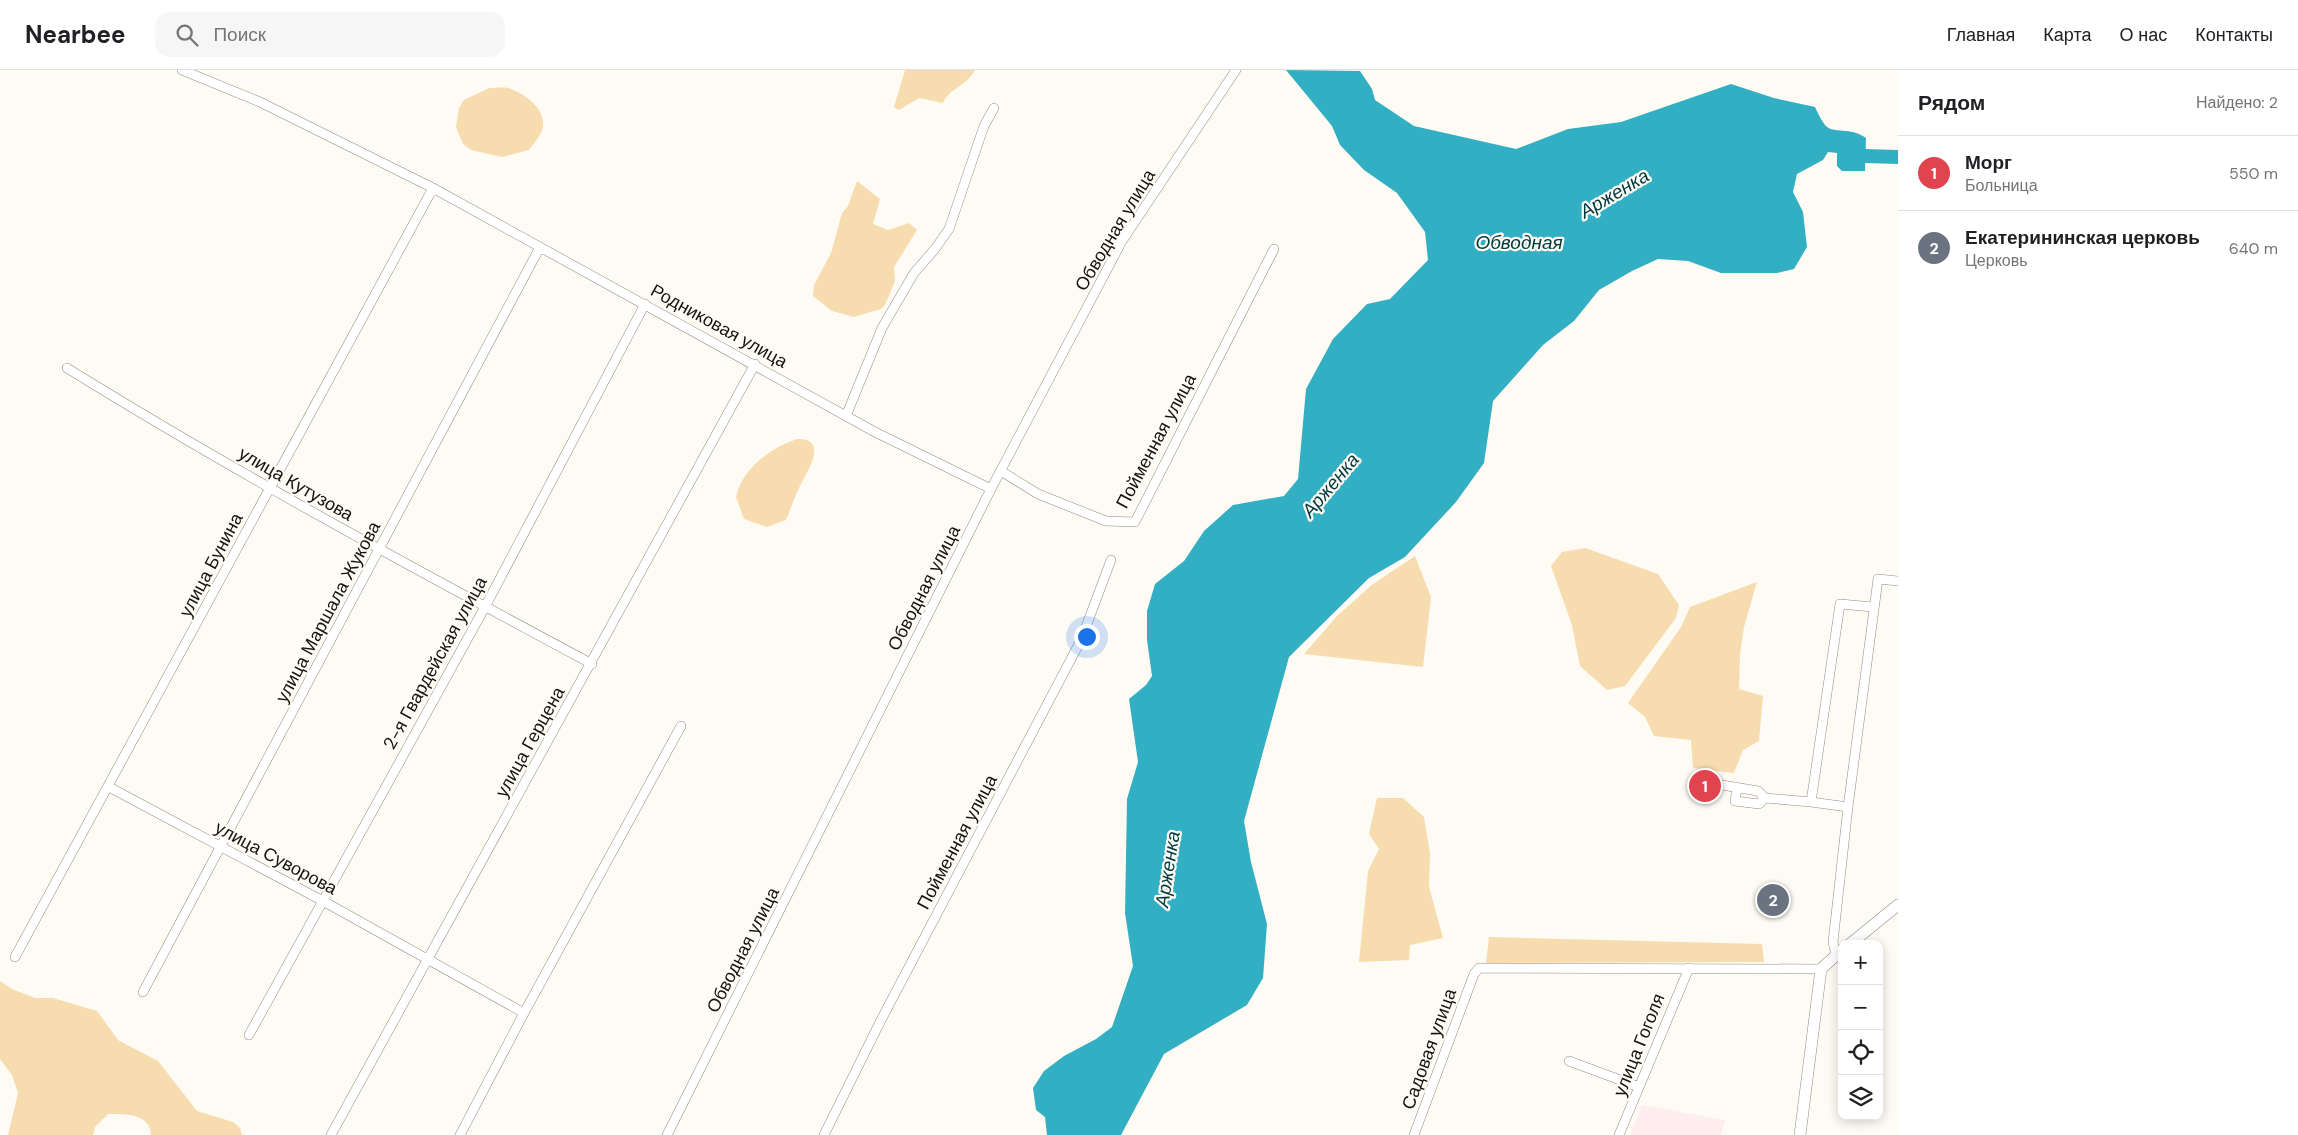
<!DOCTYPE html>
<html lang="ru">
<head>
<meta charset="utf-8">
<style>
  :root { --surface:#fff; --page:#f6f6f6; --text:#202124; --muted:#757577; --line:#e0e0e0; --accent:#3f651e }
  body { margin:0; font-family:"DM Sans",sans-serif; background:var(--page); color:var(--text) }
  .controls { position:absolute; right:15px; bottom:15px; display:grid; overflow:hidden; border-radius:10px; box-shadow:0 2px 12px #0003 }
  .controls button { width:45px; height:45px; display:grid; place-items:center; padding:0; border:0; border-bottom:1px solid var(--line); background:var(--surface); color:var(--text); font:25px sans-serif }
  .you { position:absolute; left:1086px; top:566px; width:18px; height:18px; margin:-12px; border:4px solid #fff; border-radius:50%; background:#1a73e8; box-shadow:0 0 0 8px #1a73e833 }
  .badge { display:grid; place-items:center; width:32px; height:32px; border-radius:50%; background:var(--accent); color:#fff; font-size:16px; font-weight:700 }
  .pin { position:absolute; translate:-50% -50%; border:2px solid #fff; box-shadow:0 1px 5px #0006 }
  .list { margin:0; padding:0; list-style:none }
  h2 { display:flex; justify-content:space-between; align-items:center; height:65px; margin:0; padding:0 20px; font-size:21px }
  h2 small { font-size:16px; font-weight:400; color:var(--muted) }
  .list li { display:grid; grid-template-columns:32px 1fr auto; gap:15px; align-items:center; box-sizing:border-box; height:75px; padding:0 20px; border-top:1px solid var(--line) }
  .list b { display:block; font-size:19px; white-space:nowrap }
  .list p { margin:0; font-size:16px; white-space:nowrap; color:var(--muted) }
  .list em { font-size:16px; font-style:normal; color:var(--muted) }
  .icon { flex:none; width:28px; height:28px; fill:none; stroke:currentColor; stroke-width:2; stroke-linecap:round; stroke-linejoin:round }
  .map { position:relative; flex:none; width:1898px; height:1065px; overflow:hidden }
  header { display:flex; align-items:center; gap:30px; box-sizing:border-box; height:70px; padding:0 25px; background:var(--surface); border-bottom:1px solid var(--line) }
  header strong { font-size:24px }
  nav { display:flex; gap:28px; margin-inline-start:auto; font-size:18px }
  .search { width:350px; height:45px; background:var(--page); display:flex; align-items:center; gap:12px; box-sizing:border-box; padding:0 18px; border-radius:15px; color:var(--muted); font-size:19px }
  main { display:flex }
  aside { flex:1; background:var(--surface) }
  .map>svg:first-child { display:block }
</style>
</head>
<body>
<header>
<strong>Nearbee</strong>
<div class="search"><svg class="icon" aria-label="search" viewBox="0 0 24 24"><circle cx="10" cy="10" r="6"/><path d="M15 15l6 6"/></svg>Поиск</div>
<nav><a>Главная</a><a>Карта</a><a>О нас</a><a>Контакты</a></nav>
</header>
<main>
<div class="map">
<svg width="1898" height="1065" viewBox="0 0 1898 1065">
  <rect width="100%" height="100%" fill="#fefbf4"/>
  <path fill="#fdedee" d="M1642 1035 1725 1050 1721 1065H1630Z"/>
  <path fill="#f6dcaf" d="M905 0H975C967 16 948 19 943 33L919 28 899 40 894 37Z
    M489 18C495 18 503 17 508 18 524 23 545 38 543 56 542 65 534 73 529 80L502 87 471 80 463 74 456 57 459 38 464 30Z
    M857 111 880 129 873 154 888 160 909 153 917 160 894 197 895 211 885 235 881 239 854 247 832 241 813 226 814 215 831 183 842 143 848 136Z
    M797 369C829 368 808 400 801 414 795 425 791 438 786 450L767 457 744 449 736 427C742 398 771 378 797 369Z
    M1585 478 1658 504 1679 535 1676 548 1625 616 1607 620 1580 596 1572 555 1551 496 1562 482Z
    M1415 486 1431 527 1423 597 1304 584 1337 546 1373 514Z
    M1757 512 1744 557 1740 584 1739 619 1763 626 1759 671 1743 680 1734 703 1693 698 1691 670 1654 666 1645 647 1628 633 1681 557 1690 537Z
    M1377 728H1403L1424 747 1430 783 1429 817 1443 868 1410 875 1409 890 1359 892 1368 801 1379 779 1369 764Z
    M1489 867 1762 874 1764 892 1486 893Z
    M0 911 12 919 35 928H53L97 941 118 970 158 991 197 1041 233 1052 240 1058 242 1065H151C150 1043 125 1044 108 1044L95 1057 93 1065H8L18 1023 12 1005 0 989Z"/>
  <path fill="#33afc3" d="M1286 0 1360 1 1372 19 1375 30 1414 56 1516 79 1568 59 1621 52 1731 14 1774 28 1815 37C1818 43 1821 50 1825 55 1834 65 1850 56 1866 68L1865 101H1842L1837 96V83L1828 82 1823 90 1797 104 1793 122 1803 142 1807 177 1794 199 1777 203H1721L1688 191 1658 189 1632 201 1599 220 1574 251 1543 275 1493 331 1484 393 1456 432 1405 487 1369 508 1289 587 1244 751 1251 792 1267 854 1263 908 1247 935 1164 984 1121 1065H1047L1045 1047 1036 1040 1033 1018 1044 1001 1064 986 1096 969 1112 957 1133 896 1125 843 1127 729 1138 692 1129 629 1146 615 1152 606 1147 570V541L1155 514 1184 491 1204 461 1233 435 1284 426 1298 409 1306 319 1333 269 1367 234 1390 229 1428 190 1425 162 1397 123 1364 100 1340 75 1332 56Z"/>
  <g fill="none" stroke-linecap="round" stroke-linejoin="round">
    <path stroke="#33afc3" stroke-width="14" d="M1865 86 1898 87"/>
    <g stroke="#928c83" stroke-width="10">
      <path id="minor" d="M182 0 260 32 433 118 875 362 991 419
        M67 298C238 404 415 499 592 594
        M846 346 882 258 914 203 935 179 949 159 984 56 994 38
        M1001 401 1038 424 1106 451 1135 452 1274 179
        M1873 537 1840 534 1811 732 1848 737 1878 509 1898 511
        M1716 714 1758 721 1765 728 1811 732
        M109 717 323 831 524 943 460 1065
        M1737 718 1735 731 1759 734 1765 728
        M1836 885 1833 872 1848 737
        M15 887 433 118
        M143 922 540 177
        M524 943 681 656
        M249 965 485 537 645 234
        M1569 991 1639 1017
        M331 1065 755 294
        M667 1065 991 419 1122 171 1236 0
        M824 1065 880 952 1081 570 1111 490
        M1414 1065 1474 904 1479 898 1821 899
        M1619 1065 1689 898"/>
    </g>
    <g stroke="#928c83" stroke-width="12">
      <path id="tertiary" d="M1850 874 1898 835
        M1800 1065 1821 899 1842 880"/>
    </g>
    <use href="#minor" stroke="#fff" stroke-width="9"/>
    <use href="#tertiary" stroke="#fff" stroke-width="11"/>
  </g>
  <g text-anchor="middle" stroke-width="4.5" stroke-linejoin="round" paint-order="stroke">
    <g font-size="18" fill="#151310" stroke="#fefbf4">
      <text transform="translate(1115 160) rotate(-59)" y="6">Обводная улица</text>
      <text transform="translate(719 256) rotate(29)" y="6">Родниковая улица</text>
      <text transform="translate(1156 371) rotate(-62)" y="6">Пойменная улица</text>
      <text transform="translate(296 414) rotate(30)" y="6">улица Кутузова</text>
      <text transform="translate(211 495) rotate(-62)" y="6">улица Бунина</text>
      <text transform="translate(924 518) rotate(-63)" y="6">Обводная улица</text>
      <text transform="translate(328 542) rotate(-62)" y="6">улица Маршала Жукова</text>
      <text transform="translate(435 593) rotate(-61)" y="6">2-я Гвардейская улица</text>
      <text transform="translate(530 672) rotate(-61)" y="6">улица Герцена</text>
      <text transform="translate(957 772) rotate(-62)" y="6">Пойменная улица</text>
      <text transform="translate(276 788) rotate(28)" y="6">улица Суворова</text>
      <text transform="translate(743 880) rotate(-63)" y="6">Обводная улица</text>
      <text transform="translate(1639 975) rotate(-68)" y="6">улица Гоголя</text>
      <text transform="translate(1429 979) rotate(-70)" y="6">Садовая улица</text>
    </g>
    <g font-size="19" font-style="italic" fill="#003840" stroke="#fefbf4">
      <text transform="translate(1614 123) rotate(-31)" y="7">Арженка</text>
      <text x="1519" y="179">Обводная</text>
      <text transform="translate(1330 415) rotate(-50)" y="7">Арженка</text>
      <text transform="translate(1167 799) rotate(-81)" y="7">Арженка</text>
    </g>
  </g>
</svg>
<div class="controls">
<button>+</button>
<button>−</button>
<button><svg class="icon" aria-label="locate" viewBox="0 0 24 24"><circle cx="12" cy="12" r="6"/><path d="M12 2v4M12 18v4M2 12h4M18 12h4"/></svg></button>
<button><svg class="icon" aria-label="layers" viewBox="0 0 24 24"><path d="M12 4l9 5-9 5-9-5zM3 14l9 5 9-5"/></svg></button>
</div>
<div class="you"></div>
<div class="pin badge" style="left:1705px;top:716px;background:#e0444e">1</div>
<div class="pin badge" style="left:1773px;top:830px;background:#6b7280">2</div>
</div>
<aside>
<h2>Рядом<small>Найдено: 2</small></h2>
<ul class="list">
<li><span class="badge" style="background:#e0444e">1</span><div><b>Морг</b><p>Больница</p></div><em>550 m</em></li>
<li><span class="badge" style="background:#6b7280">2</span><div><b>Екатерининская церковь</b><p>Церковь</p></div><em>640 m</em></li>
</ul>
</aside>
</main>
</body>
</html>
